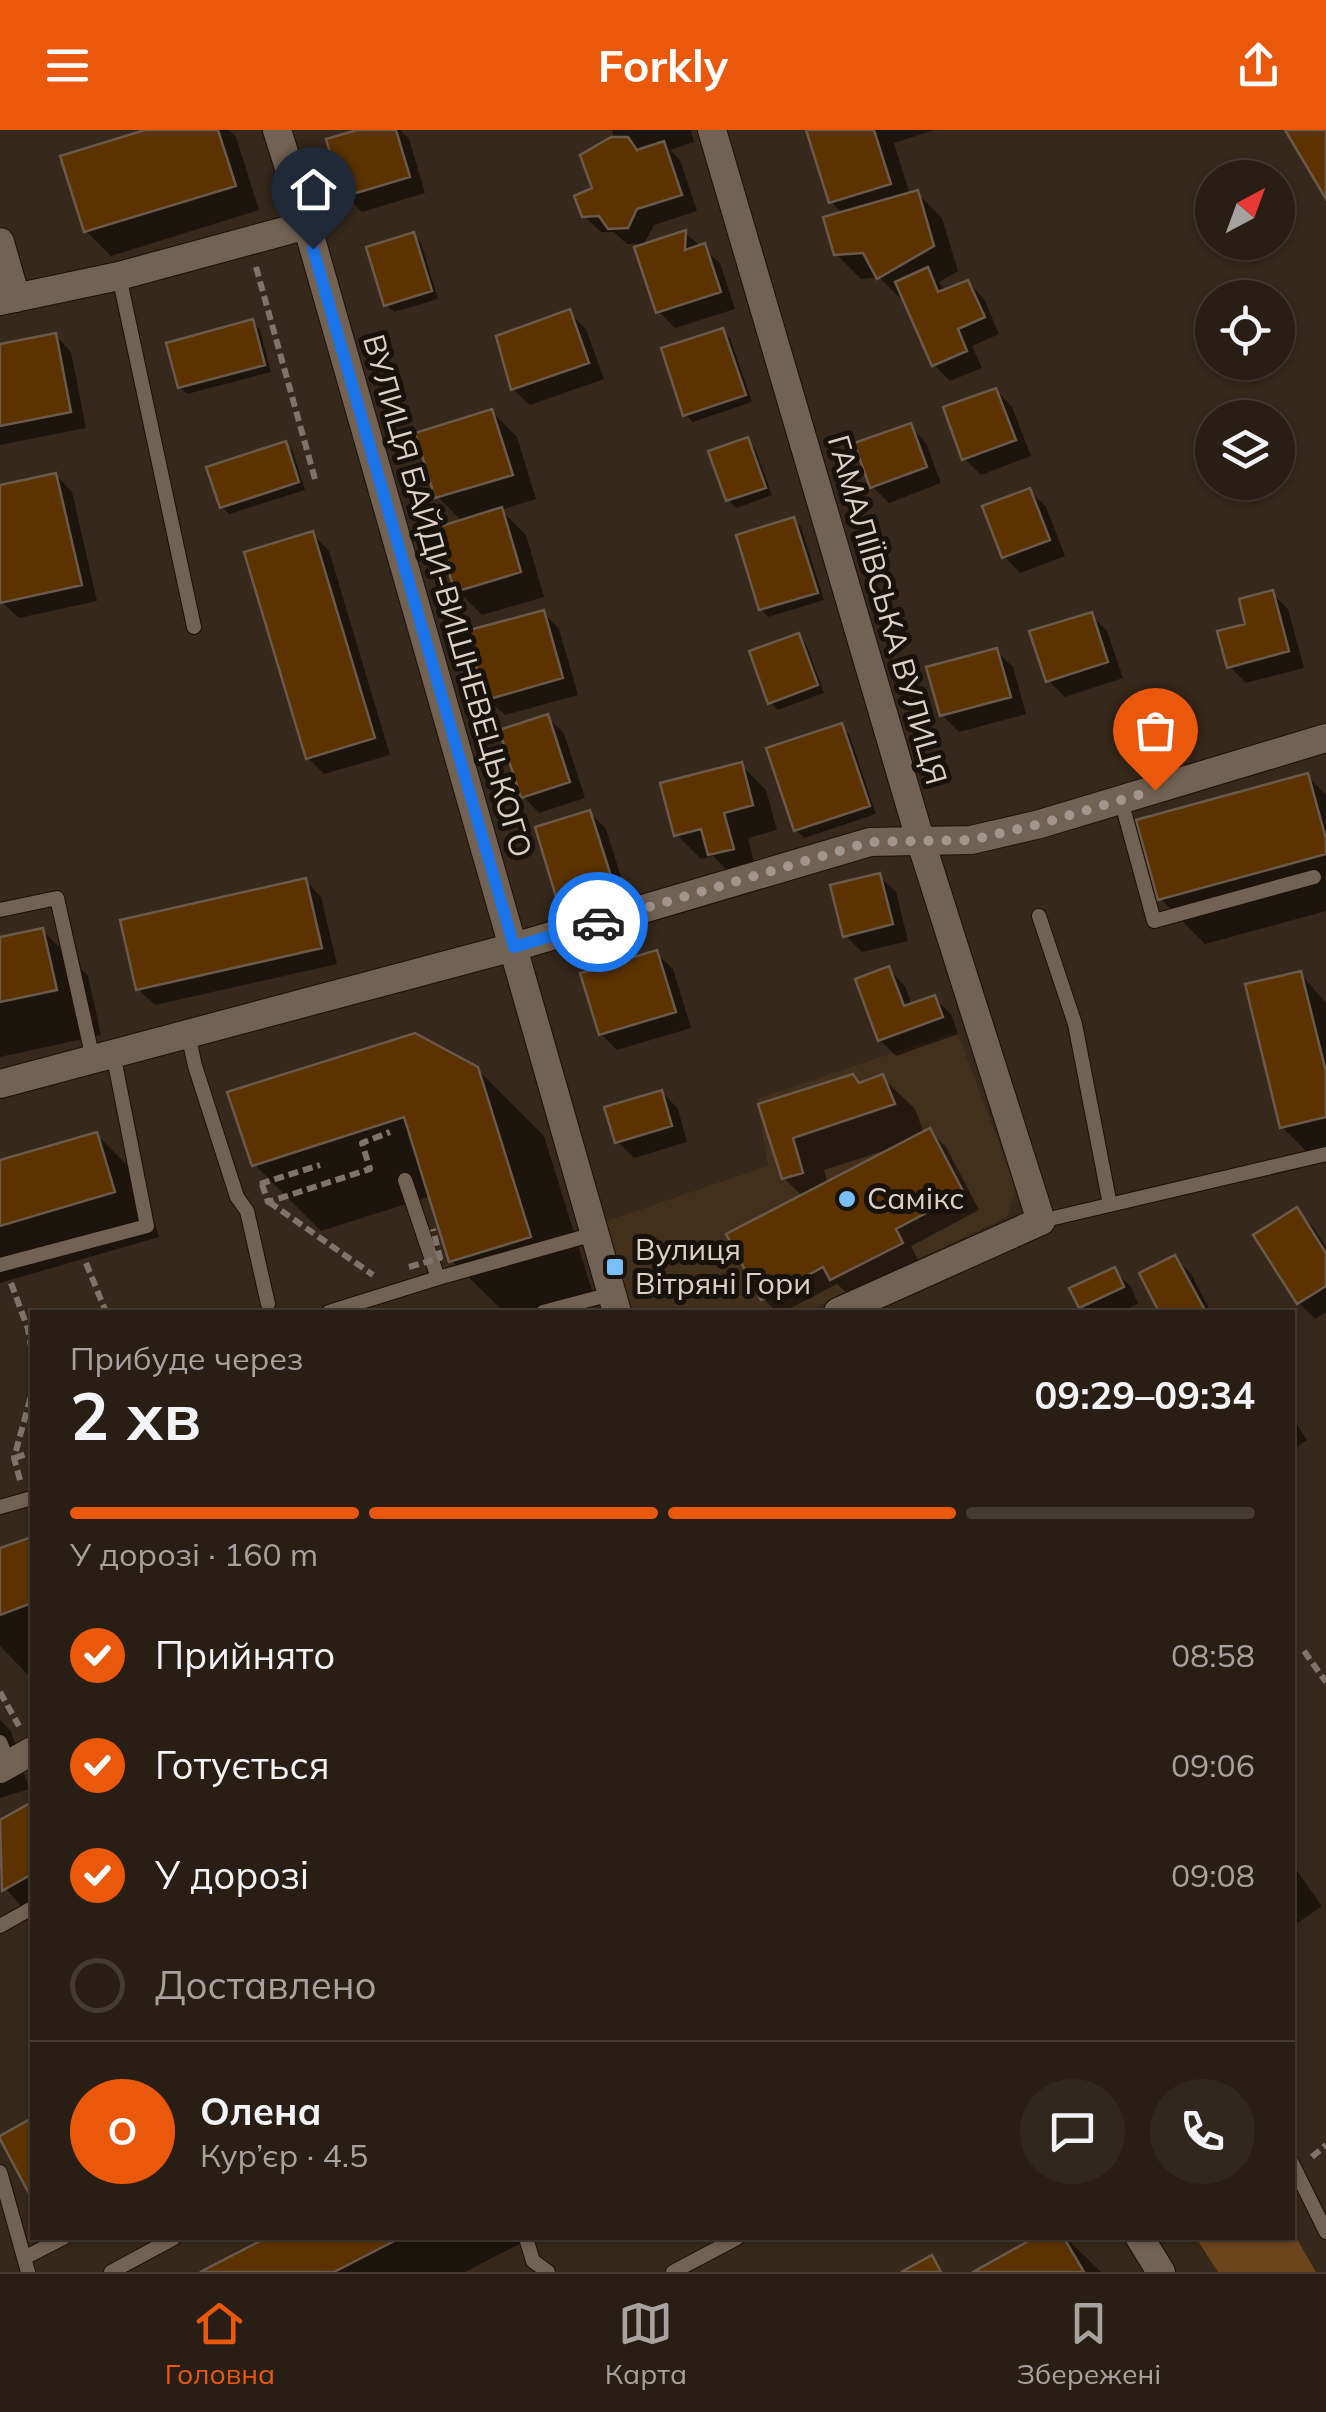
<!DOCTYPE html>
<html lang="uk">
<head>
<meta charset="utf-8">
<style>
  body { margin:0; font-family:Mulish,sans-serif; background:#30271d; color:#f1f3f6; height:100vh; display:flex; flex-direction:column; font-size:38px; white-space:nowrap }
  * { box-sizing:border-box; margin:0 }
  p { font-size:32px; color:#a5a2a0 }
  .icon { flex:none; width:55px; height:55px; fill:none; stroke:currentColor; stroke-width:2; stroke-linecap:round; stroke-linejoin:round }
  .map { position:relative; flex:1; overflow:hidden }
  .details { position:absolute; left:30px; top:1180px; width:1265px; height:930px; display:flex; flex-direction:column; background:#281e14; border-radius:0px; box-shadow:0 2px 8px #0004,0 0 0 2px #443c34 }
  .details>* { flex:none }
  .needle { width:65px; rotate:41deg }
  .buttons { position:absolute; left:1195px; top:30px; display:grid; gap:20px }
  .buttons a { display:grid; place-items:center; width:100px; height:100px; border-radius:50%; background:#281e14; box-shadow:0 2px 8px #0004,0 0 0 2px #443c34; font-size:50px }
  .pin { position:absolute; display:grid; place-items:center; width:85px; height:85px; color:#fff; margin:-102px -42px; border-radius:50% 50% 50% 0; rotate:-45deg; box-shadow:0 0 10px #0007 }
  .pin .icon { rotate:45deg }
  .courier { position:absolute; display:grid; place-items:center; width:100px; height:100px; margin:-50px; border:8px solid #1a73e8; border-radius:50%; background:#fff; color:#222; box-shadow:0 2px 12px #0007 }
  .head em { font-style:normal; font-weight:700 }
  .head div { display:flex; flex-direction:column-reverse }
  .head { display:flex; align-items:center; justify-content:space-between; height:170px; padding:0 40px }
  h1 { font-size:65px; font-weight:700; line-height:75px }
  .bar { display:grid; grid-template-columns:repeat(4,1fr); gap:15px 10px; align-content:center; height:120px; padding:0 40px }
  .bar i { height:12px; border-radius:8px; background:#443c34 }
  .bar .selected { background:#ea580c }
  .bar p { grid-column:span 4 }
  .line { display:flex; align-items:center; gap:25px; padding:0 40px; border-top:2px solid #443c34 }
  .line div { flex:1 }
  .round { display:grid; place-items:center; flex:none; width:105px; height:105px; border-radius:52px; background:#30271d }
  ol { padding:0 40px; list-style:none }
  li { display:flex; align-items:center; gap:30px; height:110px }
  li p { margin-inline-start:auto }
  li .icon { padding:10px; border-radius:50%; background:#ea580c; color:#fff; stroke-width:4 }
  li:last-child { color:#a5a2a0 }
  li i { width:55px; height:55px; border:5px solid #443c34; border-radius:50% }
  header { display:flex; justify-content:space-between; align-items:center; height:130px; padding:0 40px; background:#ea580c; color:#fff; font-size:45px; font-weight:700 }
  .menu { display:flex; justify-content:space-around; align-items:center; height:140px; border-top:2px solid #443c34; background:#281e14; font-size:28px; color:#a5a2a0 }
  .menu a { display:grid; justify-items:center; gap:5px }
  .menu .selected { color:#ea580c }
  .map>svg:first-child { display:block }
  .built { fill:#422f1c }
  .green { fill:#6c451c }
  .shadow { fill:#0007; fill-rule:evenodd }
  .building { fill:#5c3300; stroke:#6a5a4c; stroke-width:2.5 }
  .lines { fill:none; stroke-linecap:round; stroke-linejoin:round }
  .lane-casing { stroke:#1d1005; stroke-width:16 }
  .street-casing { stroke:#1d1005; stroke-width:30 }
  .path { stroke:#807468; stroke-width:6; stroke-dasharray:10 5; stroke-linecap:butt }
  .lane { stroke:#726253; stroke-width:14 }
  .street { stroke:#726253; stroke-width:28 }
  .path-bridge { stroke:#807468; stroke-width:6; stroke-dasharray:10 5; stroke-linecap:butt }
  .done { stroke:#a1968c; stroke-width:10; stroke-dasharray:0 18 }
  .route { stroke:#1a73e8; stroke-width:12 }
  .poi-dot { fill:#79bff8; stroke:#18120c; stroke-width:4 }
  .labels { text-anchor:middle; stroke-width:10; stroke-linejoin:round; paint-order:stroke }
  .street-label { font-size:30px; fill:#dbd1c9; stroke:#18120c }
  .poi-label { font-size:30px; fill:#dbd1c9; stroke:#18120c; text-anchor:start }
</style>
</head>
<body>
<header><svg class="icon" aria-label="menu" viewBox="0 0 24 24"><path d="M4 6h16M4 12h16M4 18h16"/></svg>Forkly<svg class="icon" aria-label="share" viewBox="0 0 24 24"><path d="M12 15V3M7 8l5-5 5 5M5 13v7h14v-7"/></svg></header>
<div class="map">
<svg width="1326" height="2142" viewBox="0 0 1326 2142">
  <rect width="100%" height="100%" fill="#36281a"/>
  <path class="built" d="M 957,901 L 1016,1058 L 1007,1087 L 806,1182 L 628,1182 L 600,1093 L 768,1036 L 757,969 Z"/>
  <path class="green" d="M 1293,2102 L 1316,2142 L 1218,2142 L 1196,2108 L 1292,2108 Z"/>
  <path class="shadow" d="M 153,0 L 229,0 L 236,7 L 259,80 L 111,126 L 86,101 Z
    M 366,0 L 400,0 L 409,9 L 425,63 L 362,82 L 345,66 Z
    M 612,0 L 691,0 L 694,12 L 670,20 L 680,30 L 697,81 L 654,95 L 644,114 L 627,114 L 614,102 L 601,102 L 584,86 L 614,8 Z
    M 809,0 L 934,0 L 894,13 L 910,65 L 917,63 L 942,88 L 958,141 L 939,152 L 946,162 L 968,152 L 984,169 L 999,204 L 972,216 L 982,238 L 950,251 L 934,235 L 904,172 L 879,147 L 861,149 L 836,124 L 843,84 L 831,72 Z
    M 685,103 L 720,133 L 735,179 L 675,198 L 659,182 Z
    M 413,105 L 421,113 L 438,169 L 394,182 L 386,175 Z
    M 569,182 L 586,199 L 604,249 L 530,275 L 513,259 Z
    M 253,192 L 260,200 L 271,242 L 187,264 L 180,257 Z
    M 722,201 L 730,208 L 752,272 L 693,292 L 685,284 Z
    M 55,205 L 71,222 L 86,298 L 0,315 L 0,216 Z
    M 996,260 L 1012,277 L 1031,326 L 981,345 L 964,328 Z
    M 492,282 L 517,307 L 536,369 L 501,380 L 526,405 L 544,467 L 482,485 L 457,460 L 463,392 L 437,366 Z
    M 910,296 L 926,313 L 941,353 L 889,373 L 872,356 Z
    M 748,310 L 755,318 L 772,365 L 736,378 L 728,370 Z
    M 286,314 L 293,322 L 305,360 L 229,384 L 222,377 Z
    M 56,345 L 72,362 L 97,471 L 19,488 L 2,472 L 0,461 L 0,357 Z
    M 1029,360 L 1046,377 L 1065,426 L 1020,443 L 1004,426 Z
    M 794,390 L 801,397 L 824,470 L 768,487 L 761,479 Z
    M 312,404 L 329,421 L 390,625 L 324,644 L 308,628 Z
    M 1272,463 L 1288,479 L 1304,538 L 1246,553 L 1230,537 Z
    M 543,482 L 559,499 L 578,565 L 505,585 L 488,569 Z
    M 1091,485 L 1107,501 L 1123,548 L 1065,567 L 1048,550 Z
    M 798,506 L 806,514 L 824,563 L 778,580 L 770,572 Z
    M 996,521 L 1013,537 L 1026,584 L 959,602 L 942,585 Z
    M 547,587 L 564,603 L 585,668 L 539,683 L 523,666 Z
    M 841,596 L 849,604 L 876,684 L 804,708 L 796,700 Z
    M 741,635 L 766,660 L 777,700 L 748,708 L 757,743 L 736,749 L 713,726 L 701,729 L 676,704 Z
    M 1307,646 L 1326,665 L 1326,781 L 1205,814 L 1160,768 Z
    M 589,682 L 606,699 L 630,776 L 578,792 L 561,775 Z
    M 879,746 L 896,762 L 908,811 L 862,822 L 846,806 Z
    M 305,750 L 321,767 L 337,834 L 155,875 L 138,859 Z
    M 42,800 L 88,846 L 101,905 L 0,927 L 0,810 Z
    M 656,823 L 673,839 L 691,898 L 617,920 L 601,904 Z
    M 889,839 L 905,856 L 912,876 L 934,868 L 951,884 L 958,904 L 896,926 L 880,910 Z
    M 1300,843 L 1326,873 L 1326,1017 L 1307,1022 L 1282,997 Z
    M 477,939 L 544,1006 L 596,1173 L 566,1182 L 504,1182 L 451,1130 L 431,1066 L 321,1101 L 254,1034 Z
    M 882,947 L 915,979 L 924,1003 L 929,1001 L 946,1017 L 979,1080 L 911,1116 L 918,1130 L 849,1165 L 837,1154 L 783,1182 L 777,1182 L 763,1168 L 803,1067 L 784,1048 L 761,976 L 860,955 ZM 886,1020 L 887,1023 L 828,1054 L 824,1040 Z
    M 662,962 L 678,979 L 687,1012 L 634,1028 L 617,1011 Z
    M 97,1005 L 142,1050 L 159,1107 L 0,1153 L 0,1033 Z
    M 1297,1081 L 1313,1097 L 1326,1117 L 1326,1182 L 1315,1189 L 1299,1173 Z
    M 1175,1128 L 1191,1144 L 1211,1182 L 1162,1182 L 1143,1144 Z
    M 1114,1140 L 1131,1157 L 1138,1174 L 1120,1182 L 1087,1182 L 1081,1177 Z
    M 1292,1287 L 1307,1310 L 1292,1320 Z
    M 32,1409 L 32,1549 L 0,1516 L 0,1421 Z
    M 0,1590 L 11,1601 L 29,1659 L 0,1668 Z
    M 32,1675 L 32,1769 L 21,1776 L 0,1752 L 0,1693 Z
    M 1292,1734 L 1322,1776 L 1292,1797 Z
    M 271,2108 L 531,2108 L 465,2142 L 205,2142 Z
    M 1039,2108 L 1066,2108 L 1101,2142 L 978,2142 Z"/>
  <path class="building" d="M 145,0 L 218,0 L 236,56 L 84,102 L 60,26 Z
    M 357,0 L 396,0 L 410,47 L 343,67 L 326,9 Z
    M 806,0 L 874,0 L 891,54 L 829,73 Z
    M 1285,0 L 1326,0 L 1326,69 Z
    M 611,7 L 628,7 L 637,20 L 664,11 L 682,65 L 637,79 L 628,98 L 608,99 L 599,86 L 582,87 L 574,66 L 592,58 L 580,25 Z
    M 918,60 L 934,116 L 877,149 L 863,123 L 834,125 L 823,87 Z
    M 686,100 L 685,120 L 705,113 L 721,162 L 656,183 L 634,117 Z
    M 414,102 L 432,161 L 384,176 L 366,117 Z
    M 928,137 L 938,162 L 968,150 L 985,187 L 958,199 L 967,221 L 932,236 L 895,152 Z
    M 570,179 L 589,233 L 511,260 L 496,206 Z
    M 253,189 L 265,235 L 178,258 L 166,213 Z
    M 723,198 L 746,265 L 683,286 L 661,218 Z
    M 56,203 L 71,282 L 0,296 L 0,214 Z
    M 996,258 L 1016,310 L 962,330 L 943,277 Z
    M 492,279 L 513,345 L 435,368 L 415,303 Z
    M 911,293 L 927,337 L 870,358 L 854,313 Z
    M 748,307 L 766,358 L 726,371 L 708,321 Z
    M 286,311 L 299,352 L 220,378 L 206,337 Z
    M 56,343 L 82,455 L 0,473 L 0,355 Z
    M 1030,358 L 1050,410 L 1002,428 L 982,376 Z
    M 502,377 L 521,442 L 455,462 L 435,398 Z
    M 794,387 L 818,463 L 759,480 L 736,405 Z
    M 313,401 L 375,608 L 306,629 L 244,422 Z
    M 1273,460 L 1289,521 L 1227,538 L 1217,501 L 1245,494 L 1239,469 Z
    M 544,480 L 563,548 L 486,570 L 466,501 Z
    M 1092,482 L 1108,532 L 1046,552 L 1029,501 Z
    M 799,503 L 818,555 L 768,574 L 749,521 Z
    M 997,518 L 1011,567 L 940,586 L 926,537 Z
    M 548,584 L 570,652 L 521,668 L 499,600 Z
    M 842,593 L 870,676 L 794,701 L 766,618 Z
    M 742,632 L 753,675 L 724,683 L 734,719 L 708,725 L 701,699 L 674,706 L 660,653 Z
    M 1308,643 L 1326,709 L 1326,724 L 1158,770 L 1136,690 Z
    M 590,680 L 615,759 L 559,777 L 535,697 Z
    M 880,743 L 893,794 L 843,807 L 830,755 Z
    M 306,748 L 322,818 L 136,860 L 120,790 Z
    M 43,798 L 57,860 L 0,872 L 0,807 Z
    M 657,820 L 676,882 L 599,905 L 580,843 Z
    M 889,836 L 904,876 L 935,865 L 943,887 L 878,911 L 855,849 Z
    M 1301,841 L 1326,942 L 1326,987 L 1280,998 L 1245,854 Z
    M 415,903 L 478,937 L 531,1107 L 449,1132 L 404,987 L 252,1036 L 227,962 Z
    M 853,944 L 859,953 L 883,944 L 895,974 L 793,1008 L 803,1043 L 782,1049 L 758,974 Z
    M 662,960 L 672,996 L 615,1013 L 604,977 Z
    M 930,998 L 964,1063 L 896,1099 L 903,1113 L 830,1150 L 823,1137 L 761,1170 L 726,1104 Z
    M 97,1002 L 115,1062 L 0,1096 L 0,1030 Z
    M 1297,1077 L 1326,1123 L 1326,1156 L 1297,1174 L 1253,1105 Z
    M 1175,1125 L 1206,1182 L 1159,1182 L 1139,1143 Z
    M 1115,1137 L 1124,1157 L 1079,1178 L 1069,1158 Z
    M 32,1407 L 32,1473 L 0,1485 L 0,1418 Z
    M 32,1672 L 32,1744 L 2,1761 L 0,1690 Z
    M 32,1988 L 32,2069 L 0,2009 L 0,2006 Z
    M 266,2108 L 400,2108 L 334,2142 L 200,2142 Z
    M 1034,2108 L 1064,2108 L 1084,2142 L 973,2142 Z
    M 932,2125 L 941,2142 L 901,2142 Z"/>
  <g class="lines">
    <defs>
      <path id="lane" d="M 119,146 L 194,497
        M 1121,670 L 1154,791 L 1314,747
        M 0,780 L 57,768 L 93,929
        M 1039,786 L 1075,894 L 1110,1075
        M 188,904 L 195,936 L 237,1067 L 247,1081 L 268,1174
        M 405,1050 L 438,1148 L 594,1104
        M 1041,1091 L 1326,1024
        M 0,1135 L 147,1096 L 113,923
        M 329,1182 L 438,1148
        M 543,1182 L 611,1164
        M 0,1377 L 32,1368
        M 0,1612 L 9,1634
        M 0,1796 L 32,1778
        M 1292,2033 L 1326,2102
        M 0,2042 L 28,2142
        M 526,2108 L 533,2131 L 548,2142
        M 24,2128 L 63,2108
        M 111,2142 L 174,2108
        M 673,2142 L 737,2108"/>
      <path id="street" d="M 277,0 L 307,95 L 617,1182
        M 712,0 L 920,709 L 1041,1091 L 838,1182
        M 0,112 L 16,168
        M 0,171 L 119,146 L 307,95
        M 0,954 L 514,817 L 870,712 L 971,710 L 1040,694 L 1326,608
        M 0,1639 L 32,1621
        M 1140,2108 L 1161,2142"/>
    </defs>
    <use href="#lane" class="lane-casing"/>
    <use href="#street" class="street-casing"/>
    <path class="path" d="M 256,137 L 315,349
      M 260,1054 L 320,1035
      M 262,1054 L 268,1072 L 370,1039 L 362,1013 L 390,1002
      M 269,1072 L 373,1145
      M 86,1133 L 106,1182
      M 11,1153 L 28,1199 L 32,1223
      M 15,1328 L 32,1322
      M 20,1350 L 14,1328 L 32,1262
      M 1304,1521 L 1326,1552
      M 0,1562 L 19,1596
      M 1312,2027 L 1326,2015"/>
    <use href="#lane" class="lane"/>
    <use href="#street" class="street"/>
    <path class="path-bridge" d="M 409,1137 L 440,1128 L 433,1099"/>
  </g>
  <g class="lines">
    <path class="done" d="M 598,792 L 870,712 L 971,710 L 1040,694 L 1155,660"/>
    <path class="route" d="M 313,119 L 514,817 L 598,792"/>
  </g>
  <g class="poi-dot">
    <circle cx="847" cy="1069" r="10"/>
    <rect x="605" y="1127" width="20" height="20" rx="5"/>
  </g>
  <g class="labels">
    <g class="street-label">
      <text transform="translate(447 466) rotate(74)" y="10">ВУЛИЦЯ БАЙДИ-ВИШНЕВЕЦЬКОГО</text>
      <text transform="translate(887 480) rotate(74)" y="10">ГАМАЛІЇВСЬКА ВУЛИЦЯ</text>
    </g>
    <g class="poi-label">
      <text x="867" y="1079">Самікс</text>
      <text x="635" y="1130">Вулиця<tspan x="635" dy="34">Вітряні Гори</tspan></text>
    </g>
  </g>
</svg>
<div class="buttons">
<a><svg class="needle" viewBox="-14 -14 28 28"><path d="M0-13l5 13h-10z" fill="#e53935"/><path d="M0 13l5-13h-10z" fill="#a5a2a0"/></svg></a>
<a><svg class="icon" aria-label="locate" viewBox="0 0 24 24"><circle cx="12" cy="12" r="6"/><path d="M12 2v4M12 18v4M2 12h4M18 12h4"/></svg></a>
<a><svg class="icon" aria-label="layers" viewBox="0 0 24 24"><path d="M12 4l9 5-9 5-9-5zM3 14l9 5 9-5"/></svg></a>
</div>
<div class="pin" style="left:1155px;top:660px;background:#ea580c"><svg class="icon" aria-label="bag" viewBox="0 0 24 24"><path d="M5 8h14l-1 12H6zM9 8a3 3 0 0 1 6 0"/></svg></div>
<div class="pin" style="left:313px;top:119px;background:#1f2937"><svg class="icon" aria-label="home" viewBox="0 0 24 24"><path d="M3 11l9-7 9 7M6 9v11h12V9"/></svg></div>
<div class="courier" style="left:598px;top:792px"><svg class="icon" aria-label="car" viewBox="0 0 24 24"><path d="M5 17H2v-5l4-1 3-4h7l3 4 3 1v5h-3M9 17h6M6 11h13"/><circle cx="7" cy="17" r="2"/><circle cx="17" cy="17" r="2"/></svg></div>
<section class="details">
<div class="head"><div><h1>2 хв</h1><p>Прибуде через</p></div><em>09:29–09:34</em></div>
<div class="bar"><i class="selected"></i><i class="selected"></i><i class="selected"></i><i></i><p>У дорозі · 160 m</p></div>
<ol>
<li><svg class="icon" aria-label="check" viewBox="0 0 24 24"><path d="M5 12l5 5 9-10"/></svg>Прийнято<p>08:58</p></li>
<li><svg class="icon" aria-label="check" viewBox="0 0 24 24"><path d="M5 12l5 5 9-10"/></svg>Готується<p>09:06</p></li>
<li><svg class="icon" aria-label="check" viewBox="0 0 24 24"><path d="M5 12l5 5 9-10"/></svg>У дорозі<p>09:08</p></li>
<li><i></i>Доставлено</li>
</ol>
<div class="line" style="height:180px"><b class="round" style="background:#ea580c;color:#fff">О</b><div><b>Олена</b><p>Кур’єр · 4.5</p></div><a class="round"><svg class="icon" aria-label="chat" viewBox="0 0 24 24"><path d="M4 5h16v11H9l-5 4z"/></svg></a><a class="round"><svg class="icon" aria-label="phone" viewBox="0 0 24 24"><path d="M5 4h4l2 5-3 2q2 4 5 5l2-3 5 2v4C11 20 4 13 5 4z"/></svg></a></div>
</section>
</div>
<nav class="menu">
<a class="selected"><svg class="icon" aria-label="home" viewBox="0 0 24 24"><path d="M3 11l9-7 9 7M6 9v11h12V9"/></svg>Головна</a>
<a><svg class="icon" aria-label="map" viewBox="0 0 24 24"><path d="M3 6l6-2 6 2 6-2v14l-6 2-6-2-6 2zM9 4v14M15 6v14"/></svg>Карта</a>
<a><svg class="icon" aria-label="saved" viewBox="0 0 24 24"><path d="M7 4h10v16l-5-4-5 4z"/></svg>Збережені</a>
</nav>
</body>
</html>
